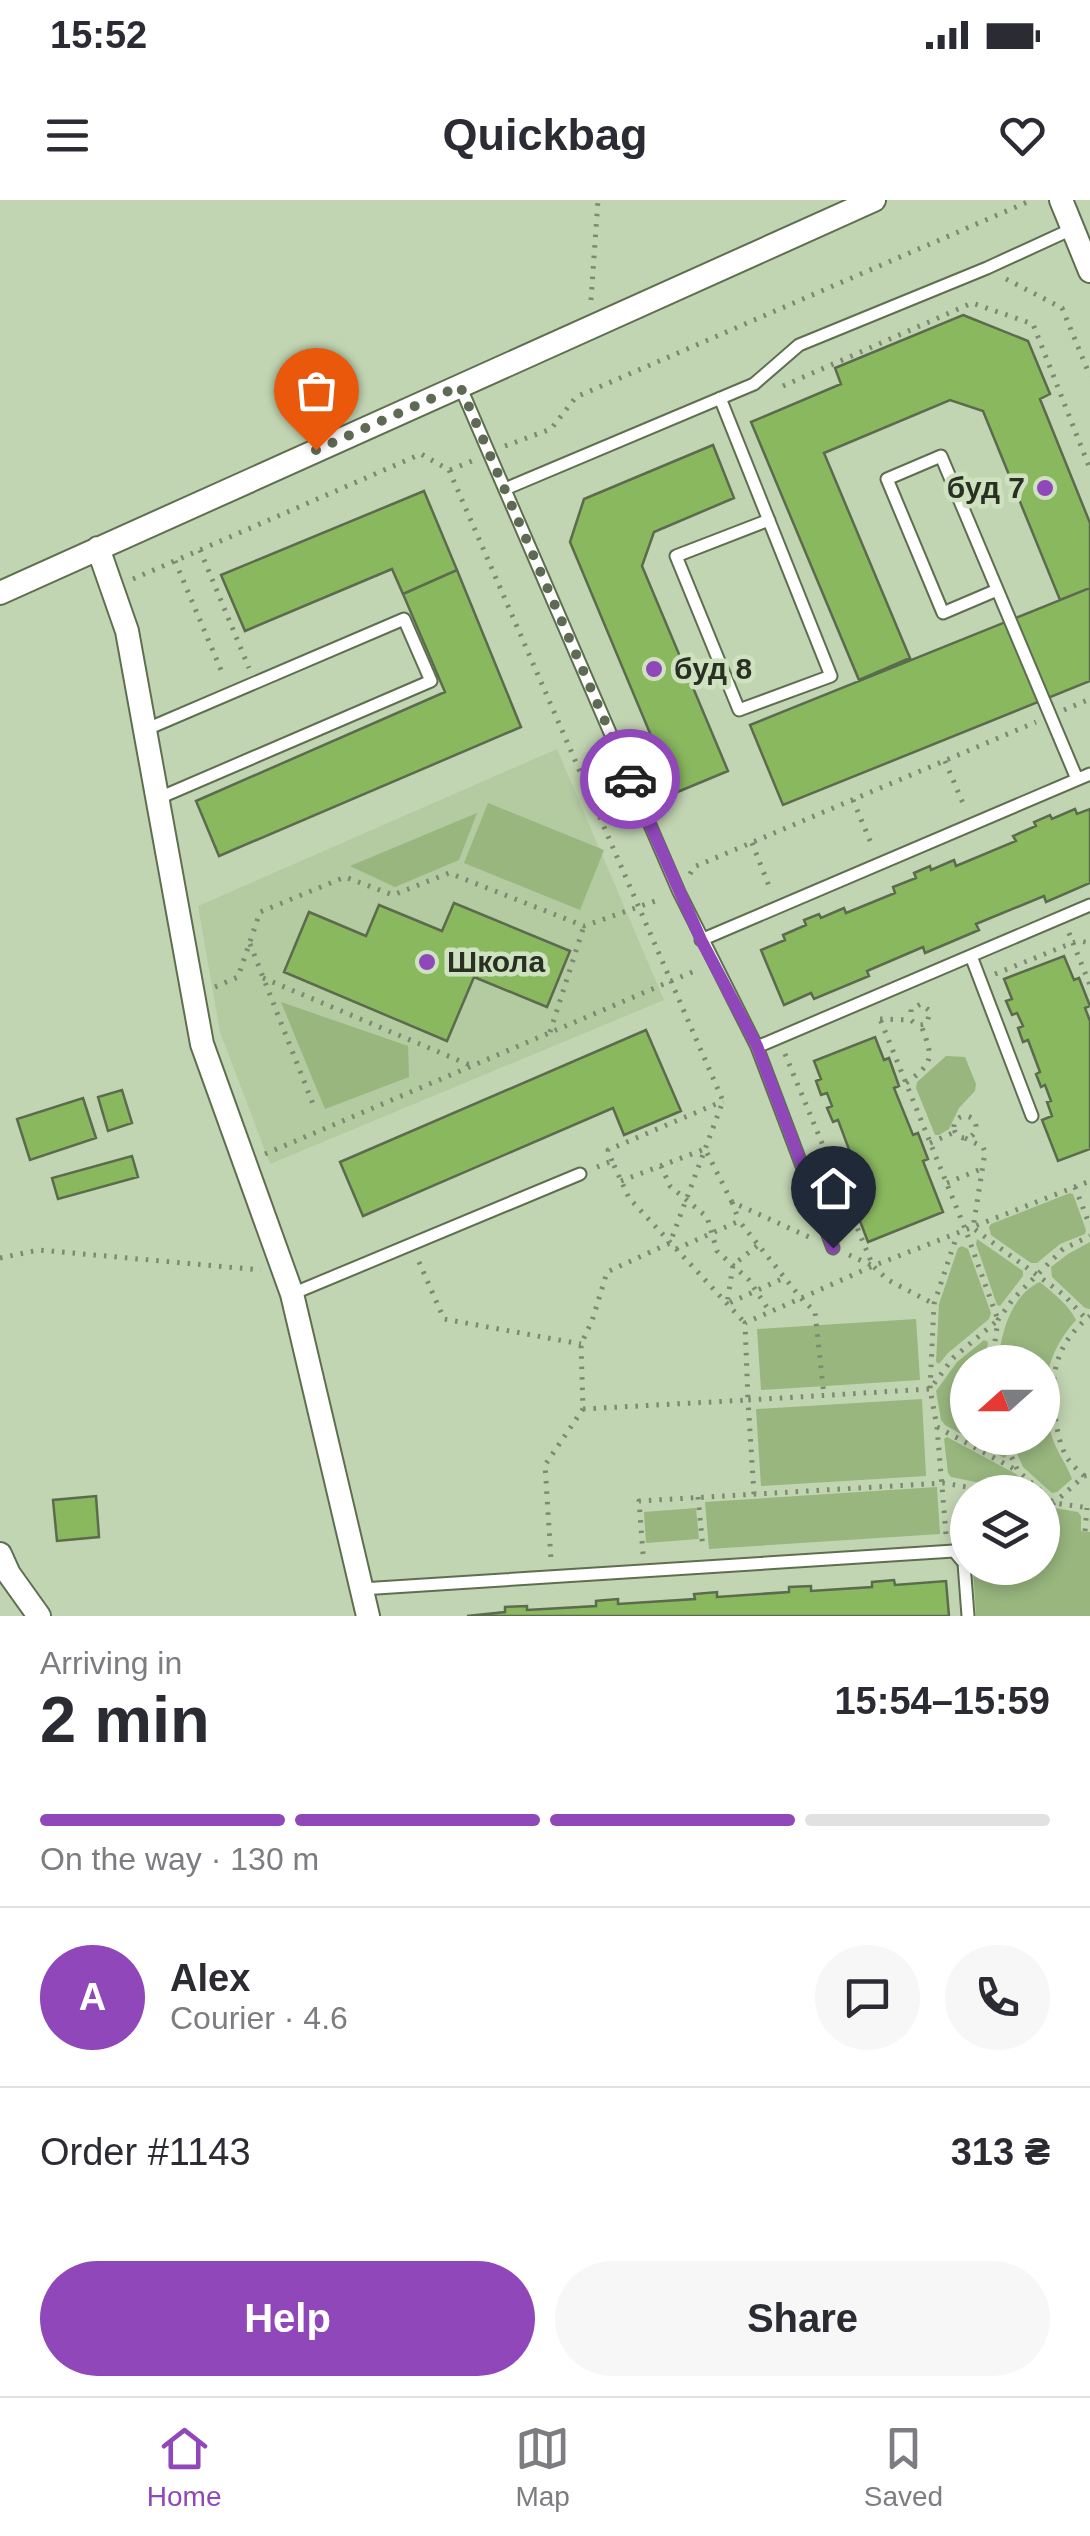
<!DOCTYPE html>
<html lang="en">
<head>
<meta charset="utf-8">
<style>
  body { margin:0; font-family:Arial,sans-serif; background:#f7f7f7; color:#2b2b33; height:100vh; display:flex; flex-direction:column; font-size:38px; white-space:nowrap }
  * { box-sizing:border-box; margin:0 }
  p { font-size:32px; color:#7c7c81 }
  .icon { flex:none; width:55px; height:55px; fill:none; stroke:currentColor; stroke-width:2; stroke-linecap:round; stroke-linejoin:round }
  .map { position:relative; height:1416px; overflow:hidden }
  .side { display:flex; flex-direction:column; background:#fff; flex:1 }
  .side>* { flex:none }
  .needle { width:65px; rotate:249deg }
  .tools { position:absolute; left:950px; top:1145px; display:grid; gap:20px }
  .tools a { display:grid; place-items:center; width:110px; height:110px; border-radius:50%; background:#fff; box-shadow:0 5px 15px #0003; font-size:50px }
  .pin { position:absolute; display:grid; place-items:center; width:85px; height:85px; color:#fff; margin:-102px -42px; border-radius:50% 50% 50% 0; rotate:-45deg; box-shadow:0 0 10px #0007 }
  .pin .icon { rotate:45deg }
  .courier { position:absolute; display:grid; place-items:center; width:100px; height:100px; margin:-50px; border:8px solid #9047ba; border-radius:50%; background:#fff; color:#222; box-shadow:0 2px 12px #0007 }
  .headline em { font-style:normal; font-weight:800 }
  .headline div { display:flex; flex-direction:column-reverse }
  .headline { display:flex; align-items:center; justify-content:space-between; height:170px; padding:0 40px }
  h1 { font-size:65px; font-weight:800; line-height:75px }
  .bar { display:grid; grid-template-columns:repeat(4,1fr); gap:15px 10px; align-content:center; height:120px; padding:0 40px }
  .bar i { height:12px; border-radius:8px; background:#e1e1e2 }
  .bar .on { background:#9047ba }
  .bar p { grid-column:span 4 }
  .line { display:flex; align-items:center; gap:25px; padding:0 40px; border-top:2px solid #e1e1e2 }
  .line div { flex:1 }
  .round { display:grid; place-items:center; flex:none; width:105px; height:105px; border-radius:52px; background:#f7f7f7 }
  .primary-button { display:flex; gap:20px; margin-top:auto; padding:20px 40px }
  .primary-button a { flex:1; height:115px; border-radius:60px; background:#9047ba; color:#fff; font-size:40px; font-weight:800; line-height:115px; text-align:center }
  .primary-button a+a { background:#f7f7f7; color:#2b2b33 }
  .status { display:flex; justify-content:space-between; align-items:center; height:70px; padding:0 50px; background:#fff; direction:ltr }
  .status svg { height:28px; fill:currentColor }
  header { display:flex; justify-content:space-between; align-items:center; height:130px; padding:0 40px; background:#fff; font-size:45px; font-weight:800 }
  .menu { display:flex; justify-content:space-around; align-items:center; height:140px; border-top:2px solid #e1e1e2; background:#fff; font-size:28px; color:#7c7c81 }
  .menu a { display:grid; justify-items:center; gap:5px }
  .menu .on { color:#9047ba }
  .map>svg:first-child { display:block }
  .built { fill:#b4caa1 }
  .green { fill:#98b67e }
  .building { fill:#8ab85f; stroke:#5b6b4d; stroke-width:2.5 }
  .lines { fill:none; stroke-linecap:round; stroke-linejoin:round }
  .service-casing { stroke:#5e6f50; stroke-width:15 }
  .minor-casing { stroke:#5e6f50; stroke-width:26 }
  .path { stroke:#7c8a71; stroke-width:5; stroke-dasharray:2.5 8; stroke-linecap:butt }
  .service { stroke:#fff; stroke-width:11 }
  .minor { stroke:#fff; stroke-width:22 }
  .done { stroke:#5f6a55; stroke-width:10; stroke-dasharray:0 18 }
  .route { stroke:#9047ba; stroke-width:12 }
  .poi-dot { fill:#9047ba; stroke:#cfe2bf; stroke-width:4 }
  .labels { text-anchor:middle; stroke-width:9; stroke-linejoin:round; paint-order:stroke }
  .poi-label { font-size:30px; font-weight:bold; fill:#293023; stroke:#cfe2bf; text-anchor:start }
</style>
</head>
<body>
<div class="status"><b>15:52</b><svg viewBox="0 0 49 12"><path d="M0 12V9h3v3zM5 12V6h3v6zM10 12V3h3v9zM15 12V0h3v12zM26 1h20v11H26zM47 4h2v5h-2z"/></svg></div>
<header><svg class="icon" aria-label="menu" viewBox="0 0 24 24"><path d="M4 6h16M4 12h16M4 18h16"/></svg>Quickbag<svg class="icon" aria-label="heart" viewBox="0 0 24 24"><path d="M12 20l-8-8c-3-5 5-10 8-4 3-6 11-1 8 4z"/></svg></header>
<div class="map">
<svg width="1090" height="1416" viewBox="0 0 1090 1416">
  <rect width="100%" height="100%" fill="#c2d5b2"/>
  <path class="built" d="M 557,549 L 664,800 L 270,964 L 220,832 L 198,706 Z"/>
  <path class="green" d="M 488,603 L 604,650 L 580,710 L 464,663 Z
    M 477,613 L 459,660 L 395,687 L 350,666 Z
    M 281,802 L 408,846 L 409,877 L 325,909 Z
    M 946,856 L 965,857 L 976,884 L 975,891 L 959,908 L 949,929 L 939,935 L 935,935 L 916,888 L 917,882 Z
    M 1070,993 L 1073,994 L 1086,1030 L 1085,1034 L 1060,1044 L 1037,1063 L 1031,1063 L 991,1035 L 989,1027 L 991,1024 Z
    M 977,1039 L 1023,1071 L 1023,1076 L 1000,1106 L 997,1105 L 976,1044 Z
    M 1090,1042 L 1090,1109 L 1085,1108 L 1052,1077 L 1051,1067 L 1068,1054 Z
    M 962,1046 L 968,1049 L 991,1113 L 989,1119 L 948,1153 L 939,1164 L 936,1162 L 939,1104 L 958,1048 Z
    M 1040,1082 C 1053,1093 1069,1105 1076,1120 C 1045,1154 1039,1193 1052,1237 C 1057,1252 1067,1265 1072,1279 L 1057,1292 L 1052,1293 L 1023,1267 L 1010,1238 L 1042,1238 L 1042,1162 L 998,1162 C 1001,1133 1011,1095 1040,1082 Z
    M 916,1119 L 920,1180 L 761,1190 L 757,1129 Z
    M 984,1140 L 988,1142 L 985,1162 L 968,1162 L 968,1238 L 998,1238 L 1007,1256 L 1004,1258 L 945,1225 L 941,1220 L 936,1191 L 957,1162 Z
    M 922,1199 L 926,1276 L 761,1286 L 756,1209 Z
    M 947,1237 L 1016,1274 L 1036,1292 L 1023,1292 L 951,1277 L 948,1273 L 944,1239 Z
    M 937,1287 L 940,1334 L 709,1349 L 705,1302 Z
    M 1043,1306 L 1078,1312 L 1081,1316 L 1081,1331 L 1090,1332 L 1090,1416 L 976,1416 L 973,1368 L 1042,1368 Z
    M 696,1308 L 699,1339 L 646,1343 L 644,1312 Z"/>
  <path class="building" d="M 963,115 L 1028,141 L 1050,194 L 1040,199 L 1090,323 L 1090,388 L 1060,400 L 983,211 L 950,200 L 824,253 L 910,458 L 859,480 L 751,222 L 841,184 L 835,168 Z
    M 713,245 L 734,298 L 654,332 L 642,366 L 728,571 L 675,593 L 570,342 L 584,299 Z
    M 424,291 L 457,370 L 403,394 L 392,369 L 245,431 L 221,375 Z
    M 457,370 L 521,527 L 219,656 L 196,601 L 445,492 L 403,394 Z
    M 1090,388 L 1090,481 L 783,605 L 750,525 Z
    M 1075,609 L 1077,614 L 1090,609 L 1090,683 L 1046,702 L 1044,696 L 976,724 L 979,730 L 925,753 L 923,747 L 867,771 L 869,776 L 814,799 L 811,793 L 784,805 L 761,750 L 785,740 L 783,735 L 806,725 L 804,720 L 819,714 L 821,718 L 844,708 L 846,713 L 895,693 L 893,687 L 916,678 L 914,673 L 930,666 L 931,670 L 954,660 L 956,666 L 1016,641 L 1013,636 L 1036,626 L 1034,622 L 1050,615 L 1052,619 Z
    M 454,703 L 570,751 L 547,807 L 474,777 L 447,841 L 284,772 L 309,712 L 366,736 L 379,705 L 442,731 Z
    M 1064,756 L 1074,780 L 1079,778 L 1090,806 L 1085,808 L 1090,821 L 1090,949 L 1058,961 L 1042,920 L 1052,916 L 1047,902 L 1051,901 L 1045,885 L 1041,887 L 1036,874 L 1040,872 L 1028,840 L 1023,842 L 1018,828 L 1023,826 L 1017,813 L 1012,815 L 1006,801 L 1012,799 L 1004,779 Z
    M 646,830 L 681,911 L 624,935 L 613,908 L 363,1016 L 340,962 Z
    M 875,837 L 884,860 L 889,858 L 899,886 L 894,888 L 913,935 L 918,933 L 928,959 L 923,961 L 943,1012 L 868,1042 L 852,1000 L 862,996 L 857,982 L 861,981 L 855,966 L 850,967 L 845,954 L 850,952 L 838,920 L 833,922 L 827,908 L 832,906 L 827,893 L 821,895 L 816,881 L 821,879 L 814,861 Z
    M 122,890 L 132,923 L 108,931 L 98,897 Z
    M 83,898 L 96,938 L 30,960 L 17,919 Z
    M 132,956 L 138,977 L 58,999 L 52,978 Z
    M 96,1296 L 99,1337 L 57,1341 L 53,1300 Z
    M 894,1380 L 895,1385 L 946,1381 L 949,1416 L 467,1416 L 505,1412 L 505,1407 L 527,1406 L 527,1410 L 596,1406 L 596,1401 L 606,1400 L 618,1399 L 618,1404 L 695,1399 L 694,1394 L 717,1392 L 717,1397 L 789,1392 L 789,1387 L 811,1386 L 811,1391 L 872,1387 L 872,1382 Z"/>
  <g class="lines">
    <defs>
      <path id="service" d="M 460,186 L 679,692 L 757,847 L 833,1048
        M 720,198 L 831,476 L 739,510 L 676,356 L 769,320
        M 505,289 L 754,184 L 799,145 L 987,68 L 1072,29
        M 997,390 L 943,413 L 887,279 L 941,256 L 1077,579
        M 147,529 L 404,419 L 431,481 L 159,598
        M 701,740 L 1090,574
        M 971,756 L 1032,916
        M 757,847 L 1090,705
        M 292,1094 L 580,974
        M 361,1389 L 954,1351 L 964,1363 L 968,1416"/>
      <path id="minor" d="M 1061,0 L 1090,71
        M 98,348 L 127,431 L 202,844 L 292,1094 L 368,1416
        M 0,393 L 874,0
        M 0,1354 L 9,1374 L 39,1416"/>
    </defs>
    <use href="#service" class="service-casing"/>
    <use href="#minor" class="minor-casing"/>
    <path class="path" d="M 1006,79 L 1062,108 L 1090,176
      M 591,100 L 598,0
      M 783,186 L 972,103 L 1033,124 L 1090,269
      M 505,246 L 551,229 L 576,197 L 1032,0
      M 450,270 L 472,261
      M 200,350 L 249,468
      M 175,361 L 224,477
      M 133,379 L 421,254 L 449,270 L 723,901 L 670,1043 L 607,1072 L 592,1121 L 581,1144 L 583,1209 L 545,1265 L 551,1359
      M 1064,510 L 1090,499
      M 945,561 L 965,608
      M 853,600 L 873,648
      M 752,643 L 771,691
      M 690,674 L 694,667 L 1036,522
      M 1069,733 L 1090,785
      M 250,744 L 313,904
      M 995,774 L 1072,743 L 1080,741 L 1090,743
      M 263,778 L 472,866
      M 215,787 L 238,777 L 260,712 L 345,677 L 393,695 L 449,673 L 584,726 L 661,699
      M 880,819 L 911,820 C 916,825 920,826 927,823 L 930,811 L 921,804 L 911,809 L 911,820
      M 550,832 L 584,726
      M 785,854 L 873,1066 L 888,1080 L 934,1104
      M 906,883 C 935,862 933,857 921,825
      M954 927a11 11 0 1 1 22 0a11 11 0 1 1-22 0Z
      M 965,938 L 983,947 L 985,952 L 973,1028 L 1064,1095 L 1086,1119
      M 930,943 L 955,932
      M 265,954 L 697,770
      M 612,961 L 608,950 L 723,901
      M 661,966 L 670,986 L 707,1017 L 717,1051 L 749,1080 L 770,1112
      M 597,967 L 612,961 L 629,998 L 745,1123
      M 621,981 L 705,949 L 732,1002 L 811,1038
      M 947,983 L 981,969
      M 1075,987 L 1090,1026
      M 732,1002 L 739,1021
      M 757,1046 L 733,1065 L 727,1104 L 784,1078
      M 676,1049 L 739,1021 L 801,1098 L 815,1112 L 824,1196
      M 849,1055 L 871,1065
      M 0,1058 L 39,1050 L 261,1070
      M 419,1062 L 444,1119 L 581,1144
      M 992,1162 L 998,1120 L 1013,1099 L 1063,1049 L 1090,1036
      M 583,1209 L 748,1200 L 745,1123 L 873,1066 L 1090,981
      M 937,1227 L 1018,1271
      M 1003,1238 L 1018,1271 L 1042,1292
      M 1084,1276 C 1079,1271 1072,1265 1068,1259 C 1061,1249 1058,1234 1056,1222 C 1049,1178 1054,1145 1090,1116
      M 1042,1293 L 1054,1303 L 1090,1308
      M 754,1294 L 748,1200 L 930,1189 L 953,1158 L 998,1120 L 966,1031 L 878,814
      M 698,1297 L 703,1349
      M 1042,1301 L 1054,1303 L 1084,1276 L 1090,1275
      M 1085,1331 L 1087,1308
      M 946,1334 L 937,1227 L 930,1189 L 934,1104 L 957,1035
      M 643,1354 L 639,1301 L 943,1283 L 997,1292"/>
    <use href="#service" class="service"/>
    <use href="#minor" class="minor"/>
  </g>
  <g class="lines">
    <path class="done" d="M 316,250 L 460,186 L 630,579"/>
    <path class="route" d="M 630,579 L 701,740 L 757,846 L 833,1048"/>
  </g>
  <g class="poi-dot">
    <circle cx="1045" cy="288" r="10"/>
    <circle cx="654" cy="469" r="10"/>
    <circle cx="427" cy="762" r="10"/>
  </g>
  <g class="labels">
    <g class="poi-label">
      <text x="1025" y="298" text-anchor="end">буд 7</text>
      <text x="674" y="479">буд 8</text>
      <text x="447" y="772">Школа</text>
    </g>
  </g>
</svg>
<div class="tools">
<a><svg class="needle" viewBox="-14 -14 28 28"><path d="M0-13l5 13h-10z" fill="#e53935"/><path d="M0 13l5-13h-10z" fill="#7c7c81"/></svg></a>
<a><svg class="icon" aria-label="layers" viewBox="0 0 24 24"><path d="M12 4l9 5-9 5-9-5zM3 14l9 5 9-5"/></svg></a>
</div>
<div class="pin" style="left:316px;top:250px;background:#ea580c"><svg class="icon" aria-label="bag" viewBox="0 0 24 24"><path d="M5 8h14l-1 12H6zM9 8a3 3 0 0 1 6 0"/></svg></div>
<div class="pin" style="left:833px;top:1048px;background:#1f2937"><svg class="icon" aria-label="home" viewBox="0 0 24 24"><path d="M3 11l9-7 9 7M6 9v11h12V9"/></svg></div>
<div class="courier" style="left:630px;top:579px"><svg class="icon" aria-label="car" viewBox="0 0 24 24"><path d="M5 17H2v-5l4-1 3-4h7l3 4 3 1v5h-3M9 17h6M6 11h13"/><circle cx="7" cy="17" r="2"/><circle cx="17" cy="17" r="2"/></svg></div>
</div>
<section class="side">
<div class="headline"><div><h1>2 min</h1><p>Arriving in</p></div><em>15:54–15:59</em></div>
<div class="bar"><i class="on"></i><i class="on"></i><i class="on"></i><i></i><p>On the way · 130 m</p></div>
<div class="line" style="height:180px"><b class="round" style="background:#9047ba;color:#fff">A</b><div><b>Alex</b><p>Courier · 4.6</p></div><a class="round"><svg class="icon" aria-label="chat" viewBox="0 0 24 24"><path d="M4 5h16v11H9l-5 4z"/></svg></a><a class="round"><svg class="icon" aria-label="phone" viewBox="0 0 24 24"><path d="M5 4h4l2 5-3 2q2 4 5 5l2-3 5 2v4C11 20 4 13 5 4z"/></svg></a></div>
<div class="line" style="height:130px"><div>Order #1143</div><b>313 ₴</b></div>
<div class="primary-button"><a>Help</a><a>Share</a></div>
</section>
<nav class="menu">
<a class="on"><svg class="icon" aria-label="home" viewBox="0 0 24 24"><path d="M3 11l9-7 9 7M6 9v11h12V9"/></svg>Home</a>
<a><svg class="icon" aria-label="map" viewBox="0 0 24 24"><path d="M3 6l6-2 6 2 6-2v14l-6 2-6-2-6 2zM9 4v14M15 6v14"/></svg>Map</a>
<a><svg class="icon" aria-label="saved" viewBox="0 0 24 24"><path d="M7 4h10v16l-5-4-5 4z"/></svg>Saved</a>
</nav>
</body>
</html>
